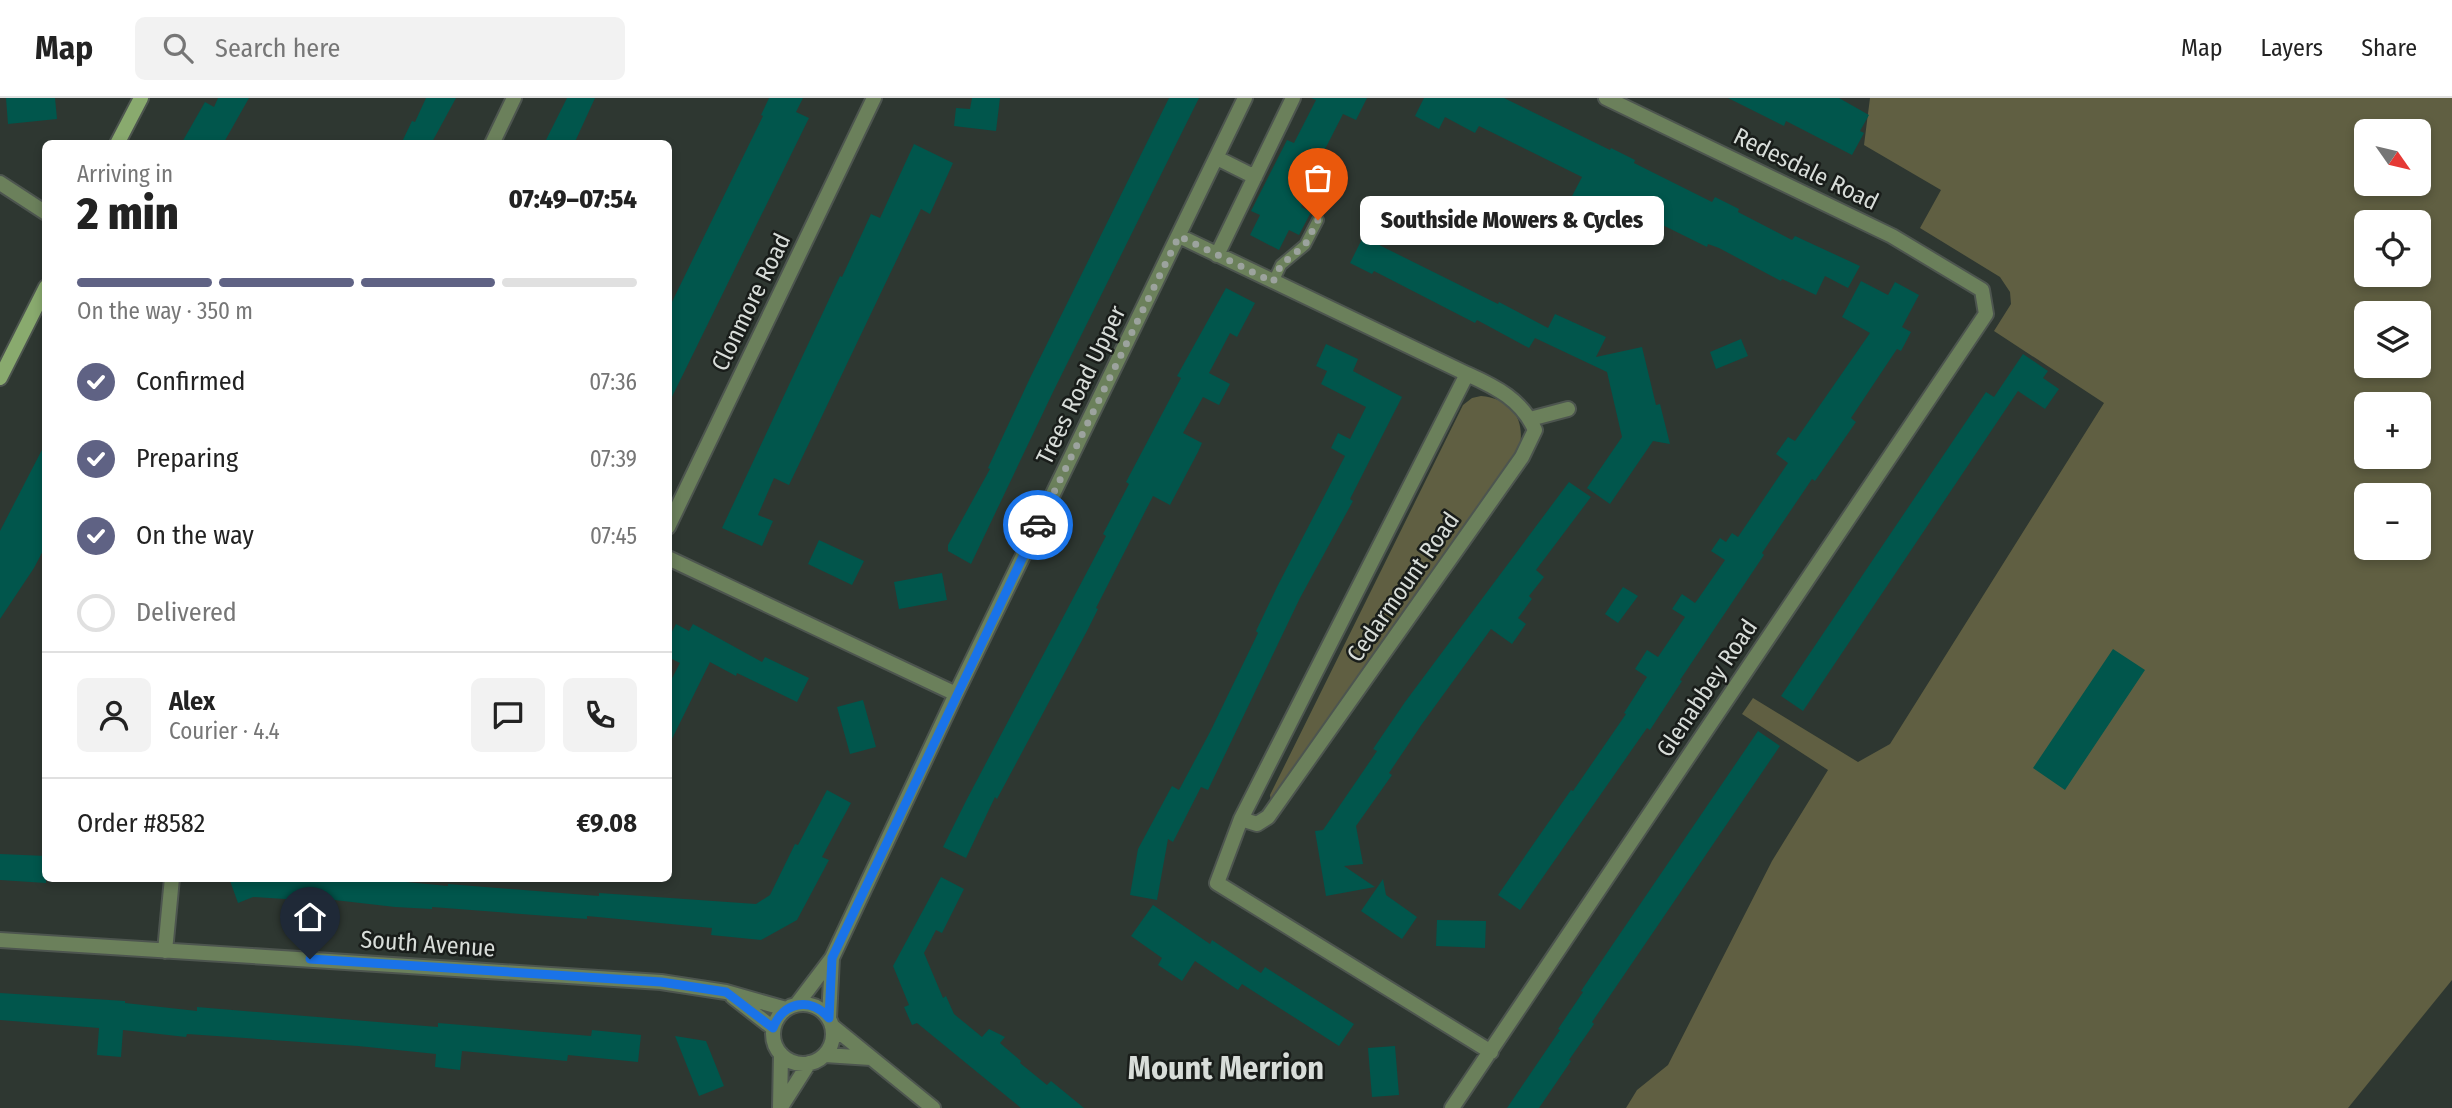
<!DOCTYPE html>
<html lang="en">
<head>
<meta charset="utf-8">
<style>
  body { margin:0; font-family:"Fira Sans Condensed",sans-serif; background:#f2f2f2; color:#222; height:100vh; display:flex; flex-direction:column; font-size:26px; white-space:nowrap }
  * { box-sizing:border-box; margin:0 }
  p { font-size:23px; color:#767676 }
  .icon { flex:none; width:38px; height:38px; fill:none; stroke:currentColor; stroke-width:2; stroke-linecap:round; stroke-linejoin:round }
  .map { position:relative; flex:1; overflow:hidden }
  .sheet { position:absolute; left:42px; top:42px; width:630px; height:742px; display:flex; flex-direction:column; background:#fff; border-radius:10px; box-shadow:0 4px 10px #0003 }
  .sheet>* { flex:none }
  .needle { width:46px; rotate:124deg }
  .controls { position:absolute; left:2354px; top:21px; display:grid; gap:14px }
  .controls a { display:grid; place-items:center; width:77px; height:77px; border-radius:10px; background:#fff; box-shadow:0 4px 10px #0003; font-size:35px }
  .pin { position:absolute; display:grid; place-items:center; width:60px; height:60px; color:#fff; margin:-72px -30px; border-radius:50% 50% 50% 0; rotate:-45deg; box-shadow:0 0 7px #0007 }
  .pin .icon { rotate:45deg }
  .courier { position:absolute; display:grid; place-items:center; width:70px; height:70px; margin:-35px; border:5px solid #1a73e8; border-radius:50%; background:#fff; color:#222; box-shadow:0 2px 9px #0007 }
  .bubble { position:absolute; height:49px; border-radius:10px; background:#fff; box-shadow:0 4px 10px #0003; font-size:23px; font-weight:800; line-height:49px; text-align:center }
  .overview em { font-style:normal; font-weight:800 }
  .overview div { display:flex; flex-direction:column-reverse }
  .overview { display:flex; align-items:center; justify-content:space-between; height:119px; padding:0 35px }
  h1 { font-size:46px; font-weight:800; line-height:52px }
  .bar { display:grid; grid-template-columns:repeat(4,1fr); gap:10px 7px; align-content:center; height:84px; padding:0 35px }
  .bar i { height:9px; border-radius:5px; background:#e0e0e0 }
  .bar .current { background:#5f6284 }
  .bar p { grid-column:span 4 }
  .line { display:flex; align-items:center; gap:18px; padding:0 35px; border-top:2px solid #e0e0e0 }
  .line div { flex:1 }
  .round { display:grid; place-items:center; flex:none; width:74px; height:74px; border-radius:10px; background:#f2f2f2 }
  ol { padding:0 35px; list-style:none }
  li { display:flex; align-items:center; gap:21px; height:77px }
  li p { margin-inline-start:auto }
  li .icon { padding:7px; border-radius:50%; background:#5f6284; color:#fff; stroke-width:4 }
  li:last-child { color:#767676 }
  li i { width:38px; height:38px; border:4px solid #e0e0e0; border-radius:50% }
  header { display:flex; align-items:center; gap:42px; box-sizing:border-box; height:98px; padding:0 35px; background:#fff; border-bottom:2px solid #e0e0e0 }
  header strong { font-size:33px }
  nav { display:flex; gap:38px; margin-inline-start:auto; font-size:24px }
  .search { width:490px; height:63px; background:#f2f2f2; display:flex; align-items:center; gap:18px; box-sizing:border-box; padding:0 24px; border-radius:10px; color:#767676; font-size:26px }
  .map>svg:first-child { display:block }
  .green { fill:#605f42; fill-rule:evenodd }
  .building { fill:#01564c }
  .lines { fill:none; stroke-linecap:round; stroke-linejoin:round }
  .service-casing { stroke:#4d554f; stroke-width:14 }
  .minor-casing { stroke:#4d554f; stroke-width:18 }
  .secondary-casing { stroke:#4d554f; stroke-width:18 }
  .service { stroke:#6b805b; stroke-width:10 }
  .minor { stroke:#6b805b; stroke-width:14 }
  .secondary { stroke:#89aa6e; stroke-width:14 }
  .done { stroke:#9ca39e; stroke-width:7; stroke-dasharray:0 12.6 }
  .route { stroke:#1a73e8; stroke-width:9 }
  .labels { text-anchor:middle; stroke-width:5; stroke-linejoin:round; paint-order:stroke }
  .street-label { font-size:24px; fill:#d8ddd9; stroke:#191d1a }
  .district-label { font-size:32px; font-weight:bold; fill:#d8ddd9; stroke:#191d1a }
</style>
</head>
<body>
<header>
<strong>Map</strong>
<div class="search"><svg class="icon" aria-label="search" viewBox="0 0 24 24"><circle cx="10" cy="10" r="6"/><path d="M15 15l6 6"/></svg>Search here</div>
<nav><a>Map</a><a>Layers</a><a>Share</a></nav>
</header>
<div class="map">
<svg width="2452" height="1010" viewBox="0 0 2452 1010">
  <rect width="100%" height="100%" fill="#2e3731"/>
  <path class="green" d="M 1870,0 L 2452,0 L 2452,882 L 2348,1010 L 1626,1010 L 1637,992 L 1668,967 L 1772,763 L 1828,672 L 1742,616 L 1753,600 L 1858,664 L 1890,646 L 2104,305 L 1994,233 L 2011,206 L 2010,194 L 2000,179 L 1920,130 L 1941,92 L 1864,47 ZM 2366,33 L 2418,33 L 2418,86 L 2366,86 ZM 2366,124 L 2418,124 L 2418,177 L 2366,177 ZM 2366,215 L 2418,215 L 2418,268 L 2366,268 ZM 2366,306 L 2418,306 L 2418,359 L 2366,359 ZM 2366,397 L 2418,397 L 2418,450 L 2366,450 Z
    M 1481,298 C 1515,301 1527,325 1518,356 L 1271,706 L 1270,697 L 1463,307 L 1472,300 Z"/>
  <path class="building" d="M 6,0 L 55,0 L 57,21 L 8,26 Z
    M 218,0 L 249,0 L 223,46 L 181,46 L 205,4 L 214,9 Z
    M 426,0 L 456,0 L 431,46 L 401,46 L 412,23 L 415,24 Z
    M 567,0 L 595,0 L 574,46 L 544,46 Z
    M 769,0 L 803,0 L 796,14 L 809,20 L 668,307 L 668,212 L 763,18 L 761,17 Z
    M 972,0 L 1000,0 L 996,33 L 954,28 L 956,10 L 970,11 Z
    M 1169,0 L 1199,0 L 1053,294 L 971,466 L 948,453 L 948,447 L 990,371 L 988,370 L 1030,280 Z
    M 1311,0 L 1367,0 L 1356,22 L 1343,16 L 1321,59 L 1346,71 L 1338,86 L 1318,76 L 1301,109 L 1311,114 L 1299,137 L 1289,132 L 1279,152 L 1250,137 L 1260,117 L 1251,113 L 1287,42 L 1294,45 L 1316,2 Z
    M 1424,0 L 1504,0 L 1610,52 L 1611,50 L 1635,62 L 1634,65 L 1712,104 L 1715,99 L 1739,111 L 1738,114 L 1792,142 L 1795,138 L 1860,168 L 1848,190 L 1825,178 L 1816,197 L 1782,181 L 1781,183 L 1719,150 L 1708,146 L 1707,149 L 1620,106 L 1612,123 L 1570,102 L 1582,79 L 1479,28 L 1475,35 L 1445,19 L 1439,31 L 1415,18 Z
    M 1728,0 L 1839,0 L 1869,17 L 1860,33 L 1864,35 L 1852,57 L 1786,23 L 1784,28 Z
    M 914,46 L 953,65 L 930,116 L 921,111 L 789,387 L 774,380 L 758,417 L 773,423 L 762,448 L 722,430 L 840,178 L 842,179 L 871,116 L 880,120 Z
    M 1363,139 L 1498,206 L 1499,204 L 1548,230 L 1555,216 L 1606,239 L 1596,259 L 1642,249 L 1656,307 L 1660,306 L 1670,346 L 1653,343 L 1610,406 L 1587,390 L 1622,339 L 1607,274 L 1535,240 L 1529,250 L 1477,222 L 1475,225 L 1374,173 L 1372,176 L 1350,165 Z
    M 1861,183 L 1888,197 L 1895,184 L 1919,197 L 1902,229 L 1911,234 L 1901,253 L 1897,251 L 1851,320 L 1856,324 L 1815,383 L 1812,381 L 1762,455 L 1764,457 L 1680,582 L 1682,583 L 1650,632 L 1647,630 L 1520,812 L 1498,797 L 1571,692 L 1573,693 L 1626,616 L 1624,615 L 1647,579 L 1635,571 L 1647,552 L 1658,559 L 1685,519 L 1672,511 L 1682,496 L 1695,505 L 1698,501 L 1725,462 L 1711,453 L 1720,440 L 1726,444 L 1732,435 L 1738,439 L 1788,365 L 1776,356 L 1788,339 L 1795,343 L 1870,235 L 1842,219 Z
    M 1226,190 L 1255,205 L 1237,239 L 1230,235 L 1209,275 L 1230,286 L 1219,307 L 1203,299 L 1183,335 L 1202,345 L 1198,354 L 1170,407 L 1153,398 L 1096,510 L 1098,511 L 1087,533 L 997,701 L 995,699 L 966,760 L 943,749 L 967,701 L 1106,438 L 1103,436 L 1129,386 L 1126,384 L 1181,280 L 1177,278 Z
    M 1741,241 L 1748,258 L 1716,271 L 1710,254 Z
    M 1326,246 L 1358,261 L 1353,273 L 1402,299 L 1350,401 L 1353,403 L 1300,500 L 1208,692 L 1201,689 L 1173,744 L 1168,741 L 1157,802 L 1130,797 L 1138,751 L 1172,688 L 1179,692 L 1210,634 L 1258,535 L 1256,533 L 1277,489 L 1345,358 L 1331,350 L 1338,335 L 1350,341 L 1366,309 L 1321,286 L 1327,273 L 1316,268 Z
    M 2023,256 L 2048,273 L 2043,280 L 2059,291 L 2045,311 L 2018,293 L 1803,613 L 1781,598 L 1986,294 L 1994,299 Z
    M 46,344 L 46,447 L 34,470 L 0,521 L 0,433 Z
    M 1569,384 L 1591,399 L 1536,472 L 1544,479 L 1529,498 L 1532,501 L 1518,520 L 1526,526 L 1512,546 L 1491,531 L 1422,626 L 1389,675 L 1392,677 L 1356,728 L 1363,766 L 1344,768 L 1375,789 L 1326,798 L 1315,733 L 1323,732 L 1377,653 L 1373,651 L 1405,604 Z
    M 819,442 L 864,463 L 852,487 L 808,466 Z
    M 942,475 L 947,502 L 899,511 L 894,484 Z
    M 1623,489 L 1638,498 L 1618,525 L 1605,516 Z
    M 676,526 L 689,533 L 693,526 L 762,564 L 765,559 L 809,580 L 797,604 L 737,575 L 736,578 L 710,564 L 668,649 L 668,588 L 680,565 L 668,559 L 668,541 Z
    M 2113,551 L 2145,572 L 2065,692 L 2033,670 Z
    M 863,602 L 876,649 L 850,656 L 837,609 Z
    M 1758,633 L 1780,648 L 1592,924 L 1594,926 L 1569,962 L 1571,963 L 1539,1010 L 1507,1010 L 1560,932 L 1558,931 L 1583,894 L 1581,893 Z
    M 827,692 L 851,705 L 822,759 L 829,762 L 797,822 L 761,842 L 711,837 L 712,830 L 587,818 L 587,821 L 432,809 L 432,811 L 395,809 L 317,800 L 317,803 L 253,799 L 238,805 L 229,780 L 364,780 L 448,788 L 448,786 L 599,798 L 599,795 L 756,806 L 770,797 L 795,746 L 798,747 Z
    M 0,756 L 46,758 L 46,785 L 0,782 Z
    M 941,779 L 964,791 L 942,835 L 936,832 L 924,855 L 943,900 L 946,898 L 954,916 L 982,939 L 989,931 L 1005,939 L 1000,945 L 1021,963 L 1020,965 L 1047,987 L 1051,983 L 1084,1010 L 1021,1010 L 917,925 L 912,927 L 904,909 L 909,907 L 893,868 Z
    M 1383,781 L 1386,797 L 1417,819 L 1402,841 L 1361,813 Z
    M 1153,807 L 1210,846 L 1212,842 L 1261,875 L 1265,869 L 1354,926 L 1339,948 L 1242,886 L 1238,892 L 1195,863 L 1182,883 L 1158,867 L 1162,860 L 1131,838 Z
    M 1437,822 L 1486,823 L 1485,850 L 1436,848 Z
    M 0,895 L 125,903 L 125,905 L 197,913 L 197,909 L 438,929 L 438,925 L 591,938 L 592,932 L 641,937 L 638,964 L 568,957 L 567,963 L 462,953 L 460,972 L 435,969 L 436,956 L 358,948 L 187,936 L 186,939 L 123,932 L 121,959 L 97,957 L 99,930 L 0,922 Z
    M 675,938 L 706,943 L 724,988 L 699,998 Z
    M 1395,948 L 1399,997 L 1372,999 L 1368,950 Z"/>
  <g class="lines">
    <defs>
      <path id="service" d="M 1273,184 L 1281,167 L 1305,147 L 1318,122"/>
      <path id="minor" d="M 492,46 L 514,0
        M 1217,60 L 1255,79
        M 0,85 L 46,115
        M 1179,138 L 1467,276 L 1241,721 L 1217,785 L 1491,954
        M 1217,157 L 1293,0
        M 1530,321 L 1568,311
        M 668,429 L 874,0
        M 668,460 L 956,596
        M 1241,721 L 1257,726 L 1268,719 L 1522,359 L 1535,332 C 1522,302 1496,289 1467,276
        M 0,842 L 661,884 L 726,894 L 786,911
        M 165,853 L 172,780
        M 733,899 L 773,930
        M 797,906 L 832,860 L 956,596 L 1245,0
        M773 936a30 30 0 1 1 60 0a30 30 0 1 1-60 0Z
        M 829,920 L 832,860
        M 832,928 L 933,1010
        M 825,957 L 871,960
        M 781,1009 L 809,965
        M 780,1010 L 781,956
        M 1452,1010 L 1986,216 L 1982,192 L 1892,138 L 1606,0"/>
      <path id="secondary" d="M 117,46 L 141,0
        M 0,280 L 46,189"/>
    </defs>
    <use href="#service" class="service-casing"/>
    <use href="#minor" class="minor-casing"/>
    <use href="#secondary" class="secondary-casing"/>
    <use href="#service" class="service"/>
    <use href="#minor" class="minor"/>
    <use href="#secondary" class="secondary"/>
  </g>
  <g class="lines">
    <path class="done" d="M 1038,427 L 1179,138 L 1273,184 L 1281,167 L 1305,147 L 1318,122"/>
    <path class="route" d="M 310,861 L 661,884 L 726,894 L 773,930 C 783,904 810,898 829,920 L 832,860 L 1038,427"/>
  </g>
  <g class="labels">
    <g class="street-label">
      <text transform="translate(1806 71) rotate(26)" y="8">Redesdale Road</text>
      <text transform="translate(751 204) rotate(-64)" y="8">Clonmore Road</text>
      <text transform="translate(1081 287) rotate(-64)" y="8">Trees Road Upper</text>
      <text transform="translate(1403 489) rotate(-55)" y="8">Cedarmount Road</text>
      <text transform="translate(1707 590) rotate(-56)" y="8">Glenabbey Road</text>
      <text transform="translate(428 846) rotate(4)" y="8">South Avenue</text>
    </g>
    <g class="district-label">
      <text x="1226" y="981">Mount Merrion</text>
    </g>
  </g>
</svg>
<div class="controls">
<a><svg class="needle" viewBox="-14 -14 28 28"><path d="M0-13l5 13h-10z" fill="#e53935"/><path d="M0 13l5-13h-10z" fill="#767676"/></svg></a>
<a><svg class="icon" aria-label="locate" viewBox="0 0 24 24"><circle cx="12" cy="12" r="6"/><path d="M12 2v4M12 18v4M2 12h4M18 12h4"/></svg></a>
<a><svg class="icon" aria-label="layers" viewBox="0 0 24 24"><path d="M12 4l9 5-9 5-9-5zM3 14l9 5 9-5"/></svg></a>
<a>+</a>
<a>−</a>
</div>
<div class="pin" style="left:1318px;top:122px;background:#ea580c"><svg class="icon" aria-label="bag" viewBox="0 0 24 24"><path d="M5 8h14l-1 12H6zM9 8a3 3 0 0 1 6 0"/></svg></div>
<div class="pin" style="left:310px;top:861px;background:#1f2937"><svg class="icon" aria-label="home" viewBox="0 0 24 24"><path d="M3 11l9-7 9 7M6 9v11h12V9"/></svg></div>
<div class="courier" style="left:1038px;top:427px"><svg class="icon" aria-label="car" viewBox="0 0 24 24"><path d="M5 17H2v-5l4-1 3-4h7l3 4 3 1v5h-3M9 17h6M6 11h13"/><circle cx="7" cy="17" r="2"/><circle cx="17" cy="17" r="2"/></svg></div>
<div class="bubble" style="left:1360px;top:98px;width:304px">Southside Mowers &amp; Cycles</div>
<section class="sheet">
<div class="overview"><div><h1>2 min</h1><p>Arriving in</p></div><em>07:49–07:54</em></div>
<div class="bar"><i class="current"></i><i class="current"></i><i class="current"></i><i></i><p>On the way · 350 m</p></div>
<ol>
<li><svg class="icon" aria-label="check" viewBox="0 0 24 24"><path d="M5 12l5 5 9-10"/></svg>Confirmed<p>07:36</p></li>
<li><svg class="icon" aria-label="check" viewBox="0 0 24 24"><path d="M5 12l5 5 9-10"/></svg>Preparing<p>07:39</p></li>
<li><svg class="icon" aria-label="check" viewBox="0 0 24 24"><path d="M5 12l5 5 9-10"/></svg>On the way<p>07:45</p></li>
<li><i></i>Delivered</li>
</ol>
<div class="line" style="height:126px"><a class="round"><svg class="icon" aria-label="person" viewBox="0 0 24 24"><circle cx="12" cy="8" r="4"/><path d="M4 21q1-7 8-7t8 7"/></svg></a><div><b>Alex</b><p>Courier · 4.4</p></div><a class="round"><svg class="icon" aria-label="chat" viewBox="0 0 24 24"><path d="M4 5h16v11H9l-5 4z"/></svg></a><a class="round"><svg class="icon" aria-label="phone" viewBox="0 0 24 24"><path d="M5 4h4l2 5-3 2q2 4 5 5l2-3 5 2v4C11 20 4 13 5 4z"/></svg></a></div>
<div class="line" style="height:91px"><div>Order #8582</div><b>€9.08</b></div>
</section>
</div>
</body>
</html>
